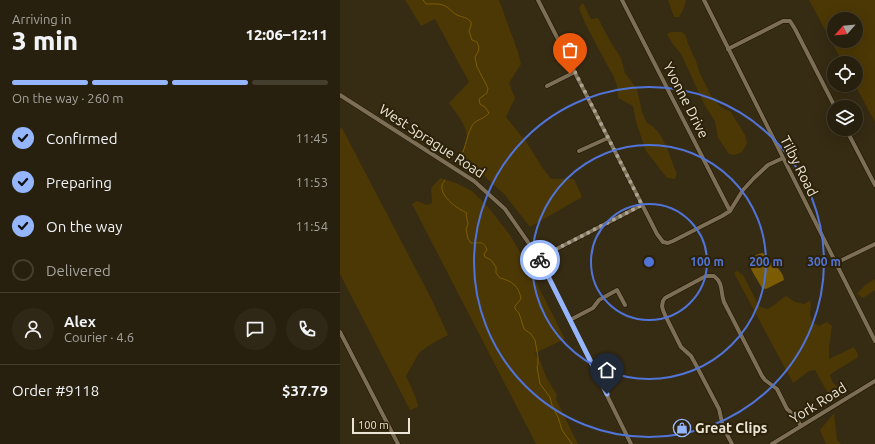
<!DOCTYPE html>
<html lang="en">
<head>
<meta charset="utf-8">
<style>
  body { margin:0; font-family:Ubuntu,sans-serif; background:#302817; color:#f1f3f6; height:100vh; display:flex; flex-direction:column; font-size:15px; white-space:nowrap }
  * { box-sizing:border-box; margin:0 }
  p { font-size:13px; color:#a5a39e }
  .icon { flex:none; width:22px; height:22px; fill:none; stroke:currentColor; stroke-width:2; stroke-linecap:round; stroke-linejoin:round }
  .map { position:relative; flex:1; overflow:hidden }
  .panel { display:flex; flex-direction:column; background:#28200e; width:340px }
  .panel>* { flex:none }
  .needle { width:26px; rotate:243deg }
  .tools { position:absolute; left:487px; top:12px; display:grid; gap:8px }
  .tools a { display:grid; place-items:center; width:36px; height:36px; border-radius:50%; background:#28200e; box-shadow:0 4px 16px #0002,0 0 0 1px #443e2e; font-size:20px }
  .scale { position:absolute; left:12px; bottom:10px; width:58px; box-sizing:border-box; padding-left:4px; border:2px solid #ece5d6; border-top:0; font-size:11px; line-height:14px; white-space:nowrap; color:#ece5d6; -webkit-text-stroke:3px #2c2109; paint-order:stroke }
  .pin { position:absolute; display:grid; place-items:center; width:34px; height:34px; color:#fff; margin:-41px -17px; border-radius:50% 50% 50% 0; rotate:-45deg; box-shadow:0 0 4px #0007 }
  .pin .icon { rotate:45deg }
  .courier { position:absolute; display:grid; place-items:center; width:40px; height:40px; margin:-20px; border:3px solid #95b6fd; border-radius:50%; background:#fff; color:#222; box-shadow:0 1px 5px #0007 }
  .headline em { font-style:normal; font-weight:800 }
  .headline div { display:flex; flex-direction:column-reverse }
  .headline { display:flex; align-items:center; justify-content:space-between; height:68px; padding:0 12px }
  h1 { font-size:26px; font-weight:800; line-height:30px }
  .bar { display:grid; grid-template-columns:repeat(4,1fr); gap:6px 4px; align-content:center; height:48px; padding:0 12px }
  .bar i { height:5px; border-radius:3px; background:#443e2e }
  .bar .active { background:#95b6fd }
  .bar p { grid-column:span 4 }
  .line { display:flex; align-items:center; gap:10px; padding:0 12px; border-top:1px solid #443e2e }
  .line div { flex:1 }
  .round { display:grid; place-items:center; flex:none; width:42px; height:42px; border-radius:21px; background:#302817 }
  ol { padding:0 12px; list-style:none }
  li { display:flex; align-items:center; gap:12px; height:44px }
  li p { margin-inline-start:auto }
  li .icon { padding:4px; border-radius:50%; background:#95b6fd; color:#111; stroke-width:4 }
  li:last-child { color:#a5a39e }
  li i { width:22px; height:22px; border:2px solid #443e2e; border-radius:50% }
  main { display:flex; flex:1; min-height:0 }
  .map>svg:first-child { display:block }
  .green { fill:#4c3805; fill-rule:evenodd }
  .water { fill:#7c5c02 }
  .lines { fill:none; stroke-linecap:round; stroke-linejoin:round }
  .stream { stroke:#7c5c02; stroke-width:1 }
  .minor-casing { stroke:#1d1300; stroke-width:5 }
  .minor { stroke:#7c6f56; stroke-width:4 }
  .done { stroke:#aca492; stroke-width:4; stroke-dasharray:0 7.2 }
  .route { stroke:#95b6fd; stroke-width:5 }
  .ring { fill:none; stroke:#5174d8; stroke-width:2 }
  .labels { text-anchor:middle; stroke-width:4; stroke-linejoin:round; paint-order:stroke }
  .street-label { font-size:14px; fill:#ece5d6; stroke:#2c2109 }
  .poi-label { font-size:14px; font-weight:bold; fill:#ece5d6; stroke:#2c2109; text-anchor:start }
  .centre { fill:#5174d8; stroke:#2c2109; stroke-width:2 }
  .ring-label { font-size:12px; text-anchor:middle; font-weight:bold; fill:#5174d8; stroke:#2c2109; stroke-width:4; stroke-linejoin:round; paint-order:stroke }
</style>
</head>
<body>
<main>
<section class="panel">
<div class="headline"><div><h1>3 min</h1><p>Arriving in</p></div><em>12:06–12:11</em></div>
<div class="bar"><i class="active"></i><i class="active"></i><i class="active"></i><i></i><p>On the way · 260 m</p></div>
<ol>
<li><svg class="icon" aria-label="check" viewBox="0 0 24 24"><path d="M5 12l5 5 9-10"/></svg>Confirmed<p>11:45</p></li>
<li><svg class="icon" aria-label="check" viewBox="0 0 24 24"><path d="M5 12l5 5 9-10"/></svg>Preparing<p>11:53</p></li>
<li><svg class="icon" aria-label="check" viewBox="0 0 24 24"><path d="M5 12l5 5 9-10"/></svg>On the way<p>11:54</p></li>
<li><i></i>Delivered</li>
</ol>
<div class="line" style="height:72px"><a class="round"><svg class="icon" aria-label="person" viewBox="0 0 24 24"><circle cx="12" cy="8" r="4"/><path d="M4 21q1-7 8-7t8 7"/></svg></a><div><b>Alex</b><p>Courier · 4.6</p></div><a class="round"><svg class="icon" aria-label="chat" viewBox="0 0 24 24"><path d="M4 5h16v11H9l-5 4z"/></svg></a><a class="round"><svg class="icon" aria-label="phone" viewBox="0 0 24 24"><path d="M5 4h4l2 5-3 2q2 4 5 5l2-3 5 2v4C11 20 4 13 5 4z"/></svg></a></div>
<div class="line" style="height:52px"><div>Order #9118</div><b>$37.79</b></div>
</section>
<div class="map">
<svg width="535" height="444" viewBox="0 0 535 444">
  <rect width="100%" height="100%" fill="#362b13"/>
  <path class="green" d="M 65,0 L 159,0 L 178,52 L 181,64 L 169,83 L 175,98 L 166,117 L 187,143 L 202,167 L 211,179 L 234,179 L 242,197 L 190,227 L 164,194 L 133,166 L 117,155 C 120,152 124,149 125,145 C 132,130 117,115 109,103 L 129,82 L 95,19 L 81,26 Z
    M 328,0 L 346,0 L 344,8 L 339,17 L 334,17 Z
    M 469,0 L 535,0 L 535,122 L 515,85 L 516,85 L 516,63 L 503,63 ZM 494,19 L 516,19 L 516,41 L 494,41 Z
    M 242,3 L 244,5 L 251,19 L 258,18 L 270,41 L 281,58 L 285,73 L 297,89 L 302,112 L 307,123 C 325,132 329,156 337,174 L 335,179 L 327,178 L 306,151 L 296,122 L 293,106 L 278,98 L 277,85 L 272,73 L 266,63 L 245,23 L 239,8 Z
    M 331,32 L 342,32 L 346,36 L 348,44 L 356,61 L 359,71 L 371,96 L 381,107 L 391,112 L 405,135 L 407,143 L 405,147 L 402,152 L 395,155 L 389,154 L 378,138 L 375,121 L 365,106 L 341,54 L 332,43 L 327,34 Z
    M 2,128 L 92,300 L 108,335 L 88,346 L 79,353 L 66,376 L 76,398 L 78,407 L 70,410 L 0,274 L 0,129 Z
    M 100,178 L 116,183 L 132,191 L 148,207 L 170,235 L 188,266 L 225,339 L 195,353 L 201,363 L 206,377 L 217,395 L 216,399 L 238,444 L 196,444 L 72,204 L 77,201 L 87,205 L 92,203 L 91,188 Z
    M 397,271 L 403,275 L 419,306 L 427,309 C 435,306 439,300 446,296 L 455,302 L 465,304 L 470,300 L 471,306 L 470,314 L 473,323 L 479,326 L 487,322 L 492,326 L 489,347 L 489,359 L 514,347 L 518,354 L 517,358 L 497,370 L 490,375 L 493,383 L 499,388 L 500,392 L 490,397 L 475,370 L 469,371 L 453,383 L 394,273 Z
    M 535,279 L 535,290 L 523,298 L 517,294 L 524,286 Z
    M 494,413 L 497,440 L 501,444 L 486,444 L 480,430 Z"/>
  <path class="water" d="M 423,253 C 426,256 429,260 432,263 C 438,268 443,272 444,280 L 426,289 L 422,288 L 412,271 L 409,263 C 412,257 416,254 423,253 Z"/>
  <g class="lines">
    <path class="stream" d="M 83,0 L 86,4 C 93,4 101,3 107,7 C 111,10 113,13 117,15 C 124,18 125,16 131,22 L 131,26 L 129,31 L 132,40 L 137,42 L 139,47 L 138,52 L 135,57 L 137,67 L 148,88 L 147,93 L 139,99 L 140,104 L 145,107 L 149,113 C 145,118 140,119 135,122 C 129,127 126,144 123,152
      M 105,180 C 105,181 102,184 102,185 C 100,197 118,209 127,213 L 126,215 L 128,224 L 126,229 L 128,239 L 131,243 C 139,244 143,239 147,250 L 144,254 L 145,257 L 151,260 L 156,267 L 156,273 L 160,278 C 172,281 179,286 181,299 L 175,306 L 175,309 L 179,313 L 184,329 L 191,334 L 195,340 L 198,357 L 198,364 L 197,367 L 200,384 L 210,397 L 212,405 L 218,417 L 222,430 L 232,444"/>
    <defs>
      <path id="minor" d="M 198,0 L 317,234 L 323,242 L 328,243 L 333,241 L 382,216 L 390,211 L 403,190 L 414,178 L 428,165 L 443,158
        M 282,0 L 390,211
        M 364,0 L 535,341
        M 388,49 L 443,21 L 450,21 L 455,29 L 495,107
        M 207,86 L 235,72
        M 0,95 L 134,181 L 165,209 L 199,258 L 291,444
        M 506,129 L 535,185
        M 239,151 L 268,138
        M 199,258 L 302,205
        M 496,263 L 535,244
        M 230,320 L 253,308 L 259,300 L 277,290 L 285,305
        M 0,332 L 58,444
        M 392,444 L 383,427 L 379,409 L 356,365 L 351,356 L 341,347 L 325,315 L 323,310 L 322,306 L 323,301 L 325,298 L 366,276 L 374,276 C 384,284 380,291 384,302 L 422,376 L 425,380 L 437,389 L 447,409 L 454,415 L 461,426
        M 432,444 L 535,381"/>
    </defs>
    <use href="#minor" class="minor-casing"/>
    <use href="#minor" class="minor"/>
  </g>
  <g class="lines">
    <path class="done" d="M 200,260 L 199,258 L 302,205 L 235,72 L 230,74"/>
    <path class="route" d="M 200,260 L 267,394"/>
  </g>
  <g class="ring">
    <circle cx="309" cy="262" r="58"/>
    <circle cx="309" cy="262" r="117"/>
    <circle cx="309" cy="262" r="175"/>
  </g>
  <defs>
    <symbol id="shop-ring" viewBox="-11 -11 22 22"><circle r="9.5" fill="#2c2109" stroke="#95b6fd" stroke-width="1.5"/><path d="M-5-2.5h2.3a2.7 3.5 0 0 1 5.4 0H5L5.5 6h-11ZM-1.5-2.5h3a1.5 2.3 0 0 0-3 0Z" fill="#95b6fd"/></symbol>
  </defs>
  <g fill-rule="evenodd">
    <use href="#shop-ring" x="332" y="418" width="20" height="20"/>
  </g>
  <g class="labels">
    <g class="street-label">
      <text transform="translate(346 100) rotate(63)" y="5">Yvonne Drive</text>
      <text transform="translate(92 141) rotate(33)" y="5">West Sprague Road</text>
      <text transform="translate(459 166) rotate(63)" y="5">Tilby Road</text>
      <text transform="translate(478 403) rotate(-32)" y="5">York Road</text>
    </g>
    <g class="poi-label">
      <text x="355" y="433">Great Clips</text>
    </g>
  </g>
  <circle cx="309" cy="262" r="6" class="centre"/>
  <g class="ring-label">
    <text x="367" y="266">100 m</text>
    <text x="426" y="266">200 m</text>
    <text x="484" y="266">300 m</text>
  </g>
</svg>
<div class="tools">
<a><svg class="needle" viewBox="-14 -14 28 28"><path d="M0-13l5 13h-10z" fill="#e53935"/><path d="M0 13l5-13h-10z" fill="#a5a39e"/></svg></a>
<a><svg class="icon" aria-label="locate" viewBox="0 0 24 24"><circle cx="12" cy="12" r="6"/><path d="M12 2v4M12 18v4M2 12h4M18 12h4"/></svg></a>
<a><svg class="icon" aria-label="layers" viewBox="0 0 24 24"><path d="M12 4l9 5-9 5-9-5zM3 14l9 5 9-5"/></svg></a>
</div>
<div class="scale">100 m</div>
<div class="pin" style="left:230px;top:74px;background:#ea580c"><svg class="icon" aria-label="bag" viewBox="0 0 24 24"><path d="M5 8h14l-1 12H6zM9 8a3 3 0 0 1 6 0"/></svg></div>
<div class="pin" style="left:267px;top:394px;background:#1f2937"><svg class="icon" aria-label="home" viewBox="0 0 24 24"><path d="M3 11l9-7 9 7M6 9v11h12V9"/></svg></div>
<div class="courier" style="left:200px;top:260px"><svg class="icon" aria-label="bike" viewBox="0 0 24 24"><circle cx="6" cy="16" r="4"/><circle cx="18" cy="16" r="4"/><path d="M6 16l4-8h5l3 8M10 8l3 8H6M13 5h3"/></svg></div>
</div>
</main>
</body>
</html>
